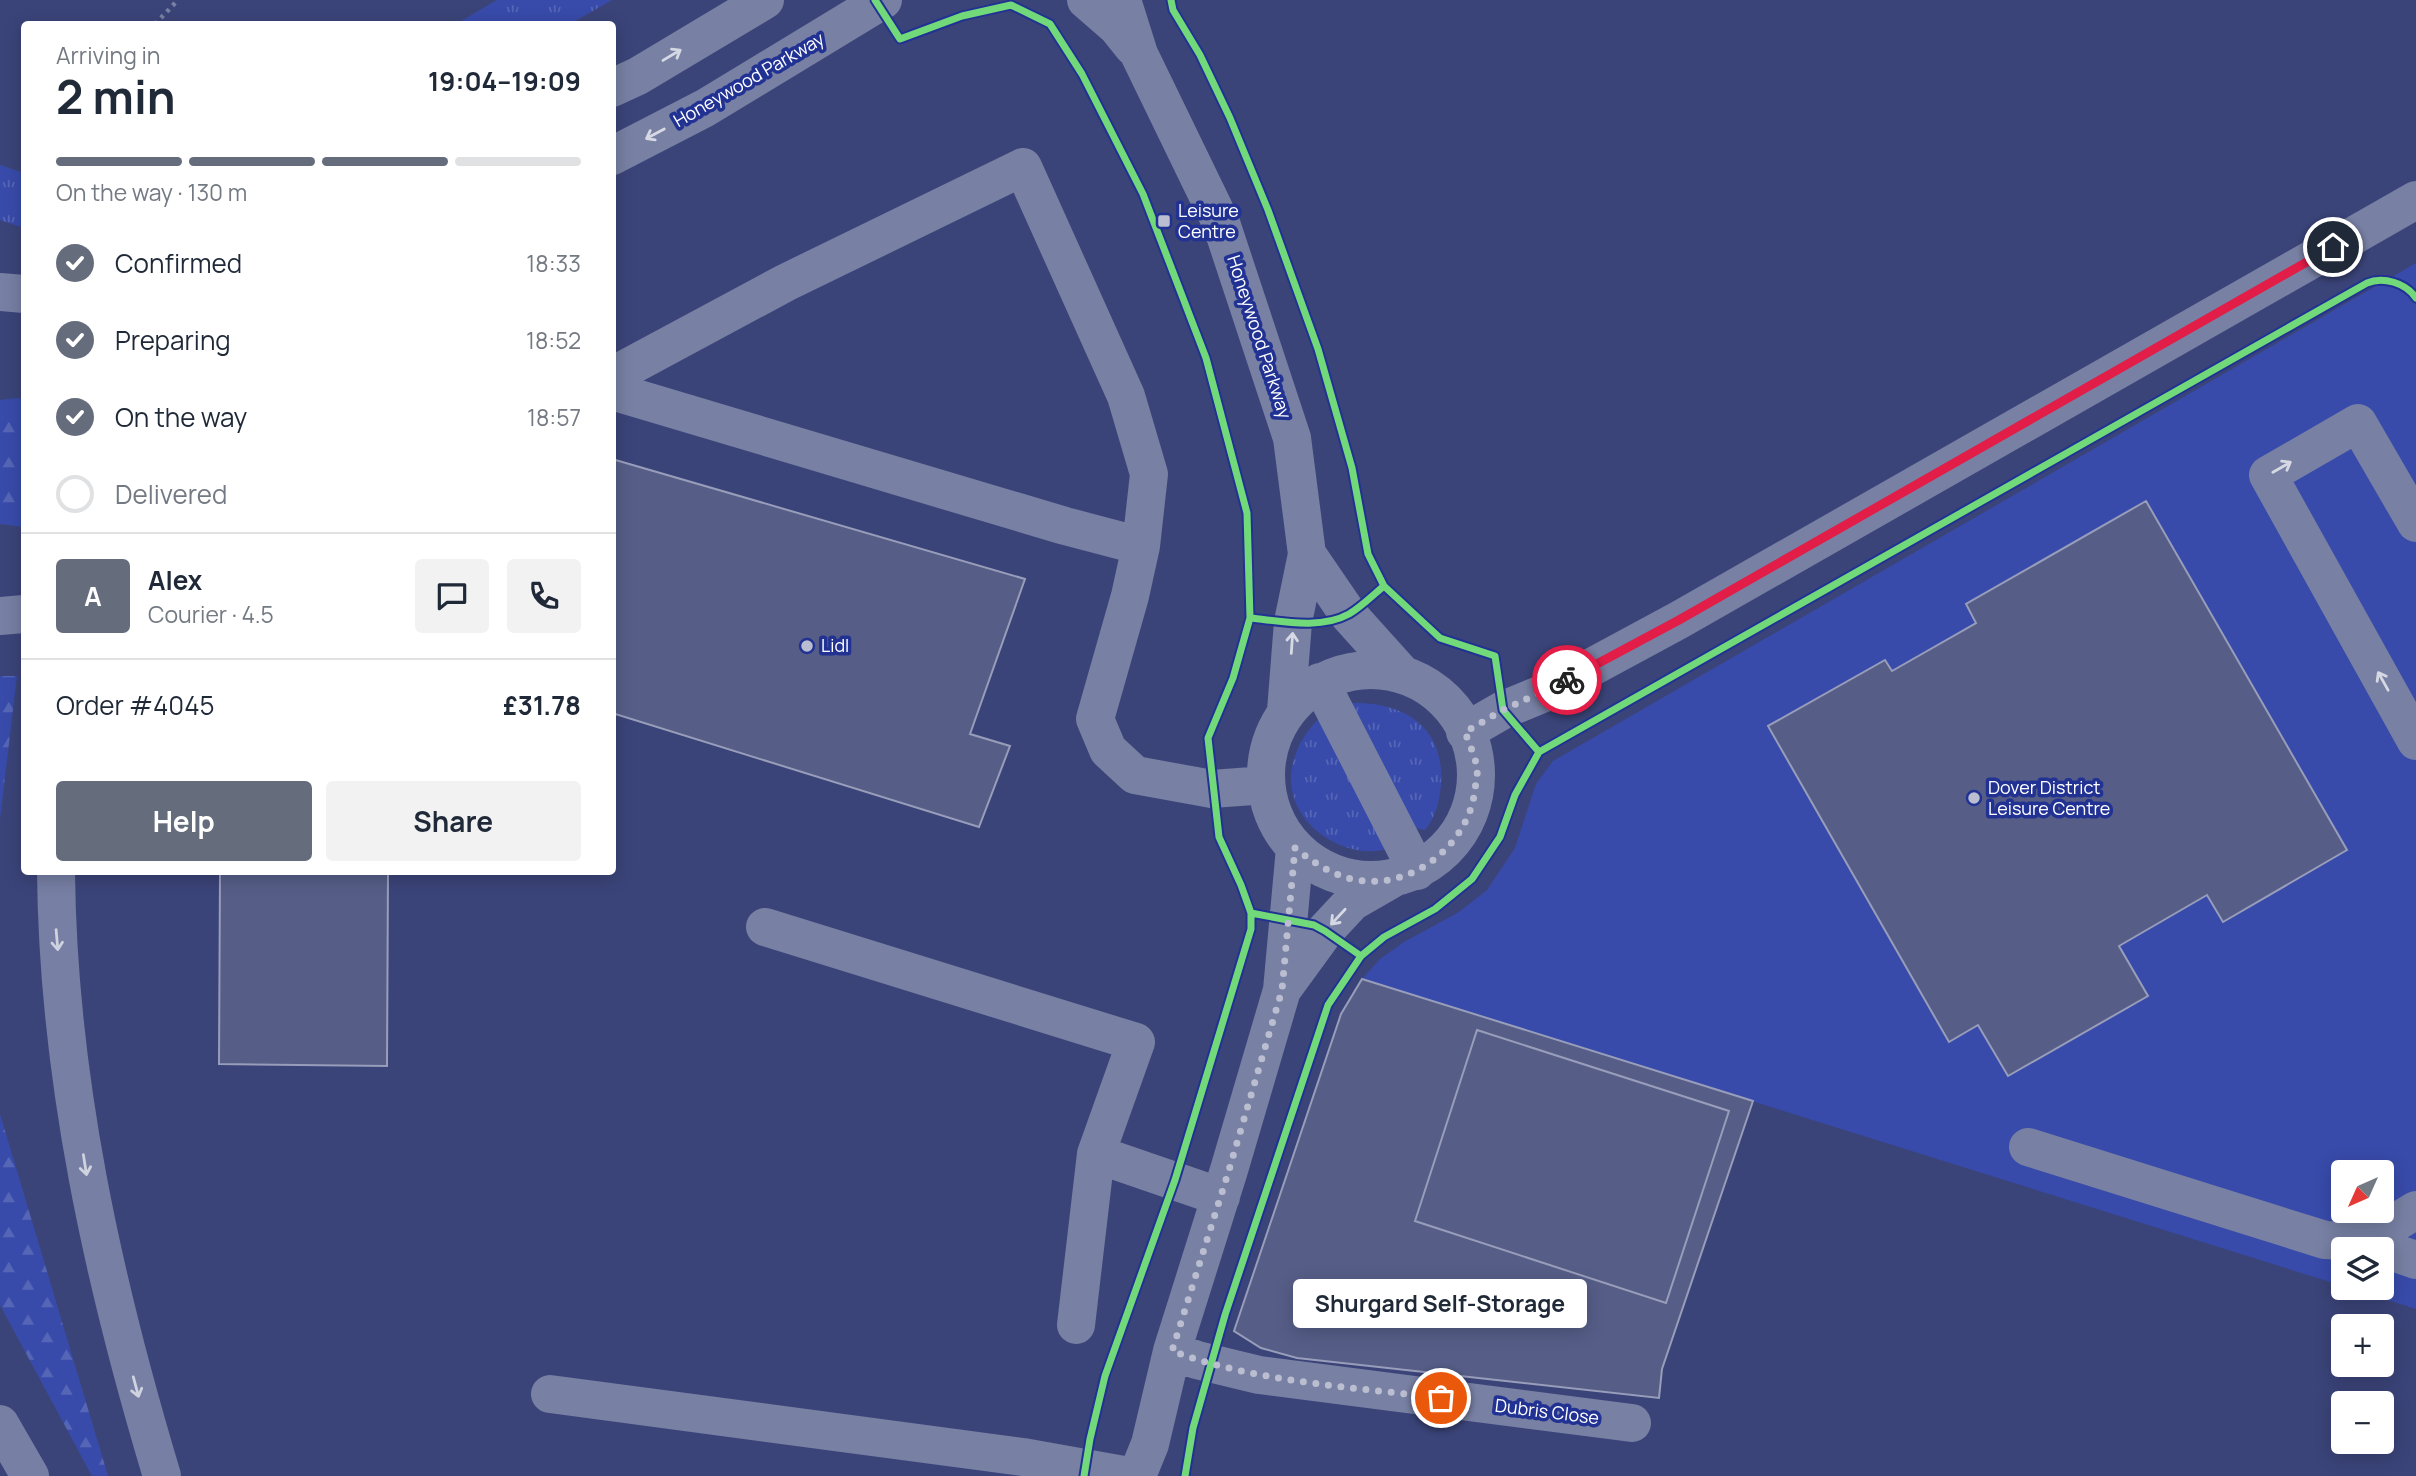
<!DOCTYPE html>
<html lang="en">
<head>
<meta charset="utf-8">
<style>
  body { margin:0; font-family:Manrope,sans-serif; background:#f2f2f3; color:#1f2937; height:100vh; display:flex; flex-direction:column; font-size:26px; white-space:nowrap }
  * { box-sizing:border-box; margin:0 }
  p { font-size:23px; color:#747a83 }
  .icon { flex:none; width:38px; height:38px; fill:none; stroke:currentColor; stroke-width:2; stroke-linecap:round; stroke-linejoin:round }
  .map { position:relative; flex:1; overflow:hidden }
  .details { position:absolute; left:21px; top:21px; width:595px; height:854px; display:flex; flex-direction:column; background:#fff; border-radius:7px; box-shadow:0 4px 18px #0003 }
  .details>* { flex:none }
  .needle { width:46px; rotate:225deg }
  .controls { position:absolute; left:2331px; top:1160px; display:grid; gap:14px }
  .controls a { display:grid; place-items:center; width:63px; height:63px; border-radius:7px; background:#fff; box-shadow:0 4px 18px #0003; font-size:35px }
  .pin { position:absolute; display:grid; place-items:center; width:60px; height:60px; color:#fff; margin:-30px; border:4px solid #fff; border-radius:50%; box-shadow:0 2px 7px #0007 }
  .courier { position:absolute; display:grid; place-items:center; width:70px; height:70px; margin:-35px; border:5px solid #e11d48; border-radius:50%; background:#fff; color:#222; box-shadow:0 2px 9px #0007 }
  .bubble { position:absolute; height:49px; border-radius:7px; background:#fff; box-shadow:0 4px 18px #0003; font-size:23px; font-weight:700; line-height:49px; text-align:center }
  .head em { font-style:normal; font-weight:700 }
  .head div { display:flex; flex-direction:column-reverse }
  .head { display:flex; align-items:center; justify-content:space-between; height:119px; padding:0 35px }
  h1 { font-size:46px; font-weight:700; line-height:52px }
  .bar { display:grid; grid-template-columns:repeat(4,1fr); gap:10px 7px; align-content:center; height:84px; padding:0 35px }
  .bar i { height:9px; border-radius:5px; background:#e0e1e3 }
  .bar .active { background:#656c7c }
  .bar p { grid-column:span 4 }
  .line { display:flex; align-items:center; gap:18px; padding:0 35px; border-top:2px solid #e0e1e3 }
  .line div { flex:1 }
  .round { display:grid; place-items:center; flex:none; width:74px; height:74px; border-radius:7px; background:#f2f2f3 }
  ol { padding:0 35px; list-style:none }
  li { display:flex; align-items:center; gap:21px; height:77px }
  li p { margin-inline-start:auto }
  li .icon { padding:7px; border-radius:50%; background:#656c7c; color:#fff; stroke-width:4 }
  li:last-child { color:#747a83 }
  li i { width:38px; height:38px; border:4px solid #e0e1e3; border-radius:50% }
  .action { display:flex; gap:14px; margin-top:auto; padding:14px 35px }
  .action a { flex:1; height:80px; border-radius:7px; background:#656c7c; color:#fff; font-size:28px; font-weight:700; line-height:80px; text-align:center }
  .action a+a { background:#f2f2f3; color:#1f2937 }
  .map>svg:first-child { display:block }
  .grass { fill:url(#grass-tufts) }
  .forest { fill:url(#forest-firs) }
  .garden { fill:#384baa; fill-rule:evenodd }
  .building { fill:#565e88; stroke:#989dba; stroke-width:2 }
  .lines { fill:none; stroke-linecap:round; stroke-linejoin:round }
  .path { stroke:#7880a4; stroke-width:4.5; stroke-dasharray:3.5 5; stroke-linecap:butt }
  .minor { stroke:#7880a4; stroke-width:38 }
  .highway { stroke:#777fa4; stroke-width:38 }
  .cycleway-casing { stroke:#213293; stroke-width:11 }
  .cycleway { stroke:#71d979; stroke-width:7 }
  .oneway { stroke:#d6d9e4 }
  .oneway2 { stroke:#cfd2df }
  .done { stroke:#babed0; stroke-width:7; stroke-dasharray:0 12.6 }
  .route { stroke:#e11d48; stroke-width:9 }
  .poi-dot { fill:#babed0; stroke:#213293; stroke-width:2.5 }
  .labels { text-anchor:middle; stroke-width:7; stroke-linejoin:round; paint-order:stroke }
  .street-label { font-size:18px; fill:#fff; stroke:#213293 }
  .poi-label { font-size:18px; fill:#fff; stroke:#213293; text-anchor:start }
</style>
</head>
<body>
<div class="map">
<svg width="2416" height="1476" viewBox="0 0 2416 1476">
  <defs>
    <pattern id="grass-tufts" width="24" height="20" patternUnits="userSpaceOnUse" patternTransform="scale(1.75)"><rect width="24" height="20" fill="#384baa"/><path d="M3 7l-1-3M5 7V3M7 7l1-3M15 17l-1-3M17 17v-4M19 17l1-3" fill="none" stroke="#5666b7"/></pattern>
    <pattern id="forest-firs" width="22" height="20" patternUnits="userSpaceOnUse" patternTransform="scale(1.75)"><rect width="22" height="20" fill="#384baa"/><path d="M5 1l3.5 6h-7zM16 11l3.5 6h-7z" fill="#5666b7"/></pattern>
  </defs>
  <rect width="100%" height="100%" fill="#3b4479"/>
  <path class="grass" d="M 497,0 L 612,0 L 570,24 L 456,24 Z
    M 0,165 L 24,173 L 24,228 L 0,220 Z
    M 1350,703 C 1403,701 1445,726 1441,785 C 1439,803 1436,816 1425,830 L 1402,825 Z
    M 1324,714 L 1391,848 C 1367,855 1346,850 1325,837 C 1276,804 1284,749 1324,714 Z"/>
  <path class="forest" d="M 18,398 L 24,399 L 24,527 L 0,524 L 0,400 Z
    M 0,676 L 17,676 L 0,819 Z
    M 0,1114 L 108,1476 L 92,1476 L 0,1305 Z"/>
  <path class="garden" d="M 2416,263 L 2416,1309 L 2350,1288 L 2382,1288 L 2382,1250 L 2343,1250 L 2343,1286 L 1362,979 L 1380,959 L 1404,942 L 1459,912 L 1487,890 L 1515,848 L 1536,784 L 1553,761 ZM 2343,1172 L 2382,1172 L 2382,1211 L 2343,1211 Z"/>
  <path class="building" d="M 612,459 L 1025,579 L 970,734 L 1010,746 L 979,827 L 612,713 Z
    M 2146,501 L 2347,850 L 2223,922 L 2207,895 L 2119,946 L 2148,996 L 2008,1076 L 1978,1025 L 1949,1042 L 1768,726 L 1885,660 L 1892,671 L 1976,623 L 1966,604 Z
    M 220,872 L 388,872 L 387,1066 L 219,1064 Z
    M 1362,979 L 1753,1101 L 1662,1369 L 1659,1398 L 1297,1358 L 1261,1348 L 1234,1331 L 1341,1014 Z
    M 1477,1030 L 1729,1111 L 1666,1303 L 1415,1221 Z"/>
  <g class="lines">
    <path class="path" d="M 155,24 L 178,0"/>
    <path class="minor" d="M 1086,0 L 1117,27 L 1133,47
      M 1122,0 L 1139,54 L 1221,223 L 1292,438 L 1307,554 L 1293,622 L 1286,711
      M 612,88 L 638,76 L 765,0
      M 612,156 L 705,108 L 883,0
      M 612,376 L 785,283 L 1023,167 L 1126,396 L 1149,474 L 1141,546 L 1130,596 L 1095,719 L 1108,750 L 1135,775 L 1212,789 L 1266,785
      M 612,391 L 1065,526 L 1141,546
      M 2416,523 L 2358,423 L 2268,475 L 2416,741
      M 1307,554 L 1348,614 L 1402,674
      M1266 775a105 105 0 1 1 210 0a105 105 0 1 1-210 0Z
      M 1320,682 L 1417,871
      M 1465,732 L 1503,710 L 1542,694 L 1679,620 L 2416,200
      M 765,927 L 1136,1042 L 1096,1154 L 1076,1325
      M 1282,990 L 1325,931 L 1352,902 L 1392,879
      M 2028,1147 L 2325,1240 L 2363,1242 L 2416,1210
      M 1096,1154 L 1221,1197
      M 2363,1242 L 2416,1260
      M 1172,1351 L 1197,1360 L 1259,1375 L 1632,1423
      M 550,1394 L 1023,1457 L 1129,1476
      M 1137,1476 L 1150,1444 L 1172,1351 L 1229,1170 L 1282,990 L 1295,848"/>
    <path class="highway" d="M 0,292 L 24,294
      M 0,616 L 24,614
      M 56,872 C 58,1077 103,1280 162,1476
      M 0,1424 L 30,1476"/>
    <defs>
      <path id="cycleway" d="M 875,0 L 900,39 L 962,16 L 1011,5 L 1050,24 L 1082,74 L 1143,194 L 1206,358 L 1247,513 L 1250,618 L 1233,678 L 1208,738 L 1219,837 L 1241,885 L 1251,913 L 1251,929 L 1175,1180 L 1105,1376 L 1090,1439 L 1084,1476
        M 1171,0 L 1173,10 L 1200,55 L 1230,118 L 1268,210 L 1318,349 L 1352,468 L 1368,554 L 1384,586 L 1440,638 L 1495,656 L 1503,710 L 1539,752
        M 1250,618 C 1281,621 1320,630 1349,614 C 1361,607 1373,595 1384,586
        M 1251,913 L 1314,925 L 1325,931 L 1361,956
        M 1185,1476 L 1193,1428 L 1225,1315 L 1328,1005 L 1361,956 L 1384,937 L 1435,909 L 1472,879 L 1500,837 L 1515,795 L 1539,752 L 2367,283 C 2383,276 2406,283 2416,298"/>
    </defs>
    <use href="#cycleway" class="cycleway-casing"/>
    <use href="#cycleway" class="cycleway"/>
  </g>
  <defs><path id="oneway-shaft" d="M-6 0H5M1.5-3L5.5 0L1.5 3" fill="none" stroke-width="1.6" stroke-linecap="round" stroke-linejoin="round" transform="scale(1.75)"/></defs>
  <g class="oneway">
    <use href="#oneway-shaft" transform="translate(672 55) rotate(-31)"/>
    <use href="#oneway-shaft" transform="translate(655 134) rotate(152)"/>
    <use href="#oneway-shaft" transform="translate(2282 467) rotate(-30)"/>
    <use href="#oneway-shaft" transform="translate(1292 643) rotate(-86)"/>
    <use href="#oneway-shaft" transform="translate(2383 681) rotate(-119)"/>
    <use href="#oneway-shaft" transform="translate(1338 917) rotate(133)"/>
  </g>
  <g class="oneway2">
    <use href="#oneway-shaft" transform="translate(57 940) rotate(85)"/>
    <use href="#oneway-shaft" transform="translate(85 1165) rotate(81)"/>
    <use href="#oneway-shaft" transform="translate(136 1387) rotate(75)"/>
  </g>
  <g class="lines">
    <path class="done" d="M 1441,1398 C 1353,1387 1255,1382 1172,1351 L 1229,1170 L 1282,990 L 1295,848 C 1314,863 1332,875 1356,880 C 1412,890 1469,845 1475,789 C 1476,782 1478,774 1477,768 C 1475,756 1469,743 1465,732 L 1503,710 L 1567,680"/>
    <path class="route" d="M 1567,680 L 1679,620 L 2333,247"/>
  </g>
  <g class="poi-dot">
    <rect x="1157" y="214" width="14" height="14" rx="3.5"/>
    <circle cx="807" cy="646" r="7"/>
    <circle cx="1974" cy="798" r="7"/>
  </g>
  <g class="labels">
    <g class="street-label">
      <text transform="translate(749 80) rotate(-30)" y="6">Honeywood Parkway</text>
      <text transform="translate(1259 337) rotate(72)" y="6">Honeywood Parkway</text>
      <text transform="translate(1547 1412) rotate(7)" y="6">Dubris Close</text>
    </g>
    <g class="poi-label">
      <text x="1178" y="217">Leisure<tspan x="1178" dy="21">Centre</tspan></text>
      <text x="821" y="652">Lidl</text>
      <text x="1988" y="794">Dover District<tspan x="1988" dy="21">Leisure Centre</tspan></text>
    </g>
  </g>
</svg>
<div class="controls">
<a><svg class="needle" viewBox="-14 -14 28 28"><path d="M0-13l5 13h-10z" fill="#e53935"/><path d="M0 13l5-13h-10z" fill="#747a83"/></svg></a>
<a><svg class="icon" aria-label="layers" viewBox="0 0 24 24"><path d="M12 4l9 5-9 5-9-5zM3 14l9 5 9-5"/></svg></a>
<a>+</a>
<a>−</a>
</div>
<div class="pin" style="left:1441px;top:1398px;background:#ea580c"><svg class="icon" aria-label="bag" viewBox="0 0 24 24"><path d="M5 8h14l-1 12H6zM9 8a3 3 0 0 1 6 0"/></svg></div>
<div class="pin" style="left:2333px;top:247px;background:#1f2937"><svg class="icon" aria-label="home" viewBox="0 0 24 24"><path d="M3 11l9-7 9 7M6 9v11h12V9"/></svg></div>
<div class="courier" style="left:1567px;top:680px"><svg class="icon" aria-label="bike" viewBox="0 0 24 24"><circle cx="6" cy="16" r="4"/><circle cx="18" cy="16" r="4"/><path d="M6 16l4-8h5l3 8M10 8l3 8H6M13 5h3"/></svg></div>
<div class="bubble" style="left:1293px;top:1279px;width:294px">Shurgard Self-Storage</div>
<section class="details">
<div class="head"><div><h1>2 min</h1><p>Arriving in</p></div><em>19:04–19:09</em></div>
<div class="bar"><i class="active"></i><i class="active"></i><i class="active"></i><i></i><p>On the way · 130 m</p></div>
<ol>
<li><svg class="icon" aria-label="check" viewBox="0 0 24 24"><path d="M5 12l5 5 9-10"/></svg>Confirmed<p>18:33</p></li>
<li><svg class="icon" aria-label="check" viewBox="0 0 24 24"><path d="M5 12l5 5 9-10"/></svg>Preparing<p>18:52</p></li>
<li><svg class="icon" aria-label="check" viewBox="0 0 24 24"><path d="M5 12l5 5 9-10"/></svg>On the way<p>18:57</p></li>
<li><i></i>Delivered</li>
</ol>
<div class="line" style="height:126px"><b class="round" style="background:#656c7c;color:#fff">A</b><div><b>Alex</b><p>Courier · 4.5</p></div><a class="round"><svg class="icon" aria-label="chat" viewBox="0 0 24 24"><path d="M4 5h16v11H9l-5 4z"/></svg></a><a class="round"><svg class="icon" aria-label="phone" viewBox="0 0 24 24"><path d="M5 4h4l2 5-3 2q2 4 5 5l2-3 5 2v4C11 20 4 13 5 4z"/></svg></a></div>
<div class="line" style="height:91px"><div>Order #4045</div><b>£31.78</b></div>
<div class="action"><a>Help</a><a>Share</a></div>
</section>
</div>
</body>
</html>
